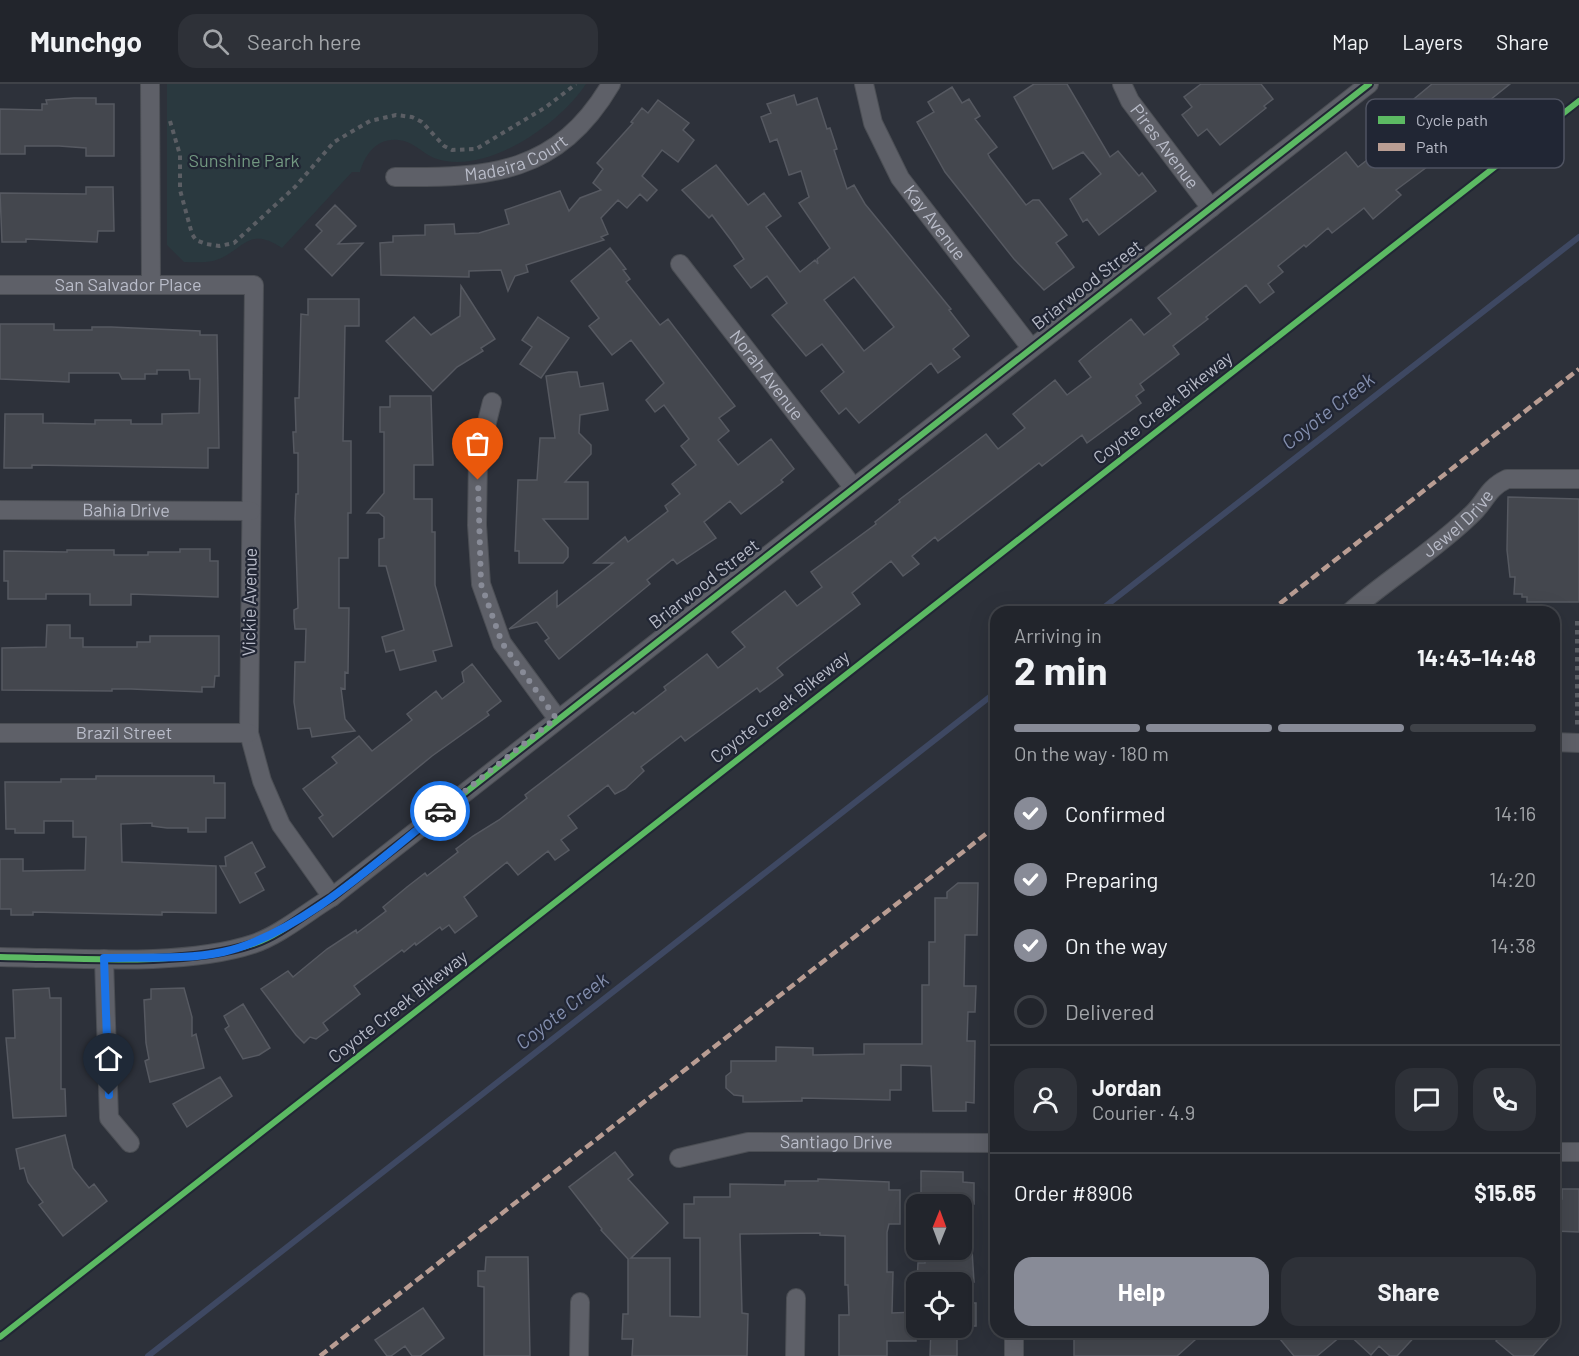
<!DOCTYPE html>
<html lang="en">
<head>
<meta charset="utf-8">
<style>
  body { margin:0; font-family:Barlow,sans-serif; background:#2e3138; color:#f1f3f6; height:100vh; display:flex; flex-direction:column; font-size:22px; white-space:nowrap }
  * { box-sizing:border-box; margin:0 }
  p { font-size:20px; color:#a2a5a9 }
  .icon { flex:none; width:33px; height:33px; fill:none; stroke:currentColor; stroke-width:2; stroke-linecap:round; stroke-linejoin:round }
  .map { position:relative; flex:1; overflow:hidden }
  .sheet { position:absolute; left:990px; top:522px; width:570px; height:732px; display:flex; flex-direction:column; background:#22252c; border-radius:18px; box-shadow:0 6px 24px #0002,0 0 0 2px #3f4248 }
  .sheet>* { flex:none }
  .needle { width:39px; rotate:1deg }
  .fabs { position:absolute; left:906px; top:1110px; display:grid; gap:12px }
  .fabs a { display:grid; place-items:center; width:66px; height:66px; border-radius:12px; background:#22252c; box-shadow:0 6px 24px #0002,0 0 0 2px #3f4248; font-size:30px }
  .pin { position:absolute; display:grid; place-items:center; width:51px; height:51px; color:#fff; margin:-62px -26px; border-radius:50% 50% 50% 0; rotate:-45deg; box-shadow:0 0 6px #0007 }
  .pin .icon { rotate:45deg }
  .courier { position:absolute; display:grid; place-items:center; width:60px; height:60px; margin:-30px; border:4px solid #1a73e8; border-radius:50%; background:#fff; color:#222; box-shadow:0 2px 8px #0007 }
  .headline em { font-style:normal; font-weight:700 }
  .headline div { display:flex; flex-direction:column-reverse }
  .headline { display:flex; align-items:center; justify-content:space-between; height:102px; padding:0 24px }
  h1 { font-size:39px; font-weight:700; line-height:45px }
  .bar { display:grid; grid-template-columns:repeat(4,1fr); gap:9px 6px; align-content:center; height:72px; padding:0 24px }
  .bar i { height:8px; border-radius:4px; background:#3f4248 }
  .bar .active { background:#888b97 }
  .bar p { grid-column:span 4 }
  .line { display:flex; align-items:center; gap:15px; padding:0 24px; border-top:2px solid #3f4248 }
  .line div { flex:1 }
  .round { display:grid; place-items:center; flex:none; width:63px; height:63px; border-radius:18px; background:#2e3138 }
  ol { padding:0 24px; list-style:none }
  li { display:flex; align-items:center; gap:18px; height:66px }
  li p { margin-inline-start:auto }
  li .icon { padding:6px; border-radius:50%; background:#888b97; color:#fff; stroke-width:4 }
  li:last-child { color:#a2a5a9 }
  li i { width:33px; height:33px; border:3px solid #3f4248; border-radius:50% }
  .action { display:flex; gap:12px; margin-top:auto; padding:12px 24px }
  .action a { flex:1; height:69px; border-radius:18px; background:#888b97; color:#fff; font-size:24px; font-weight:700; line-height:69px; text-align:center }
  .action a+a { background:#2e3138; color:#f1f3f6 }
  header { display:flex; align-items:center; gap:36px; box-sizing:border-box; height:84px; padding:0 30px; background:#22252c; border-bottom:2px solid #3f4248 }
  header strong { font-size:28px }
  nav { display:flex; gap:33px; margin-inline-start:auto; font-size:21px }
  .search { width:420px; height:54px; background:#2e3138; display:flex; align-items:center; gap:15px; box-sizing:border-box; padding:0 21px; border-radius:18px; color:#a2a5a9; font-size:22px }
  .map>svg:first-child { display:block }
  .park { fill:#2a393f }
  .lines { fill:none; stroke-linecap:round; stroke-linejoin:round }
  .stream { stroke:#3e4862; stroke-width:6 }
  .building { fill:#44474e; stroke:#565961; stroke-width:1.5; fill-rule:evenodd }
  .minor-casing { stroke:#4b4e54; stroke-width:20 }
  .path { stroke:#5b5e64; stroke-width:4; stroke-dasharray:4.5 4.5; stroke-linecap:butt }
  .minor { stroke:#5e6068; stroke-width:18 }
  .quiet { stroke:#b99d93; stroke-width:4.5; stroke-dasharray:9 4.5; stroke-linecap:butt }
  .cycleway-casing { stroke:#212634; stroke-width:10 }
  .cycleway { stroke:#5cba63; stroke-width:6 }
  .done { stroke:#888b97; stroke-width:6; stroke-dasharray:0 10.8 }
  .route { stroke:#1a73e8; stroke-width:8 }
  .labels { text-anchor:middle; stroke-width:4.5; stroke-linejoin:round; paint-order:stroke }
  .street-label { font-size:18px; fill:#b9bcc9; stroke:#212634 }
  .park-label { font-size:18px; fill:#729881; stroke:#212634 }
  .water-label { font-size:20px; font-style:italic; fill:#838ead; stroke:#212634 }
  .key { fill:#212634; stroke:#4f5361; stroke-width:1.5 }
  .key-label { font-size:16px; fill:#b9bcc9 }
</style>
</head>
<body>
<header>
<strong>Munchgo</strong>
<div class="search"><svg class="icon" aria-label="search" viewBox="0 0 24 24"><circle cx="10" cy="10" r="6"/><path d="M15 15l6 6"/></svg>Search here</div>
<nav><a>Map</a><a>Layers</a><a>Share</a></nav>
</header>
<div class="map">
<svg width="1579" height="1272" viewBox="0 0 1579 1272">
  <rect width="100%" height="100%" fill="#2d313a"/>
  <path class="park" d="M 167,0 L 586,0 C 560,40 485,93 434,74 C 422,69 413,57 398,56 C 376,54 365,71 360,88 L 352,88 L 282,164 C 247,140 243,169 213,177 C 204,179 193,178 184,178 L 167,161 Z"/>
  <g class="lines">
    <path class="stream" d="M 1098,528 L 1579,153
      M 148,1272 L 996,608"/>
  </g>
  <path class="building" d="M 1034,0 L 1067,0 L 1110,73 L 1118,67 L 1139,92 L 1142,89 L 1156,107 L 1099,151 L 1087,135 L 1083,138 L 1070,115 L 1101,90 L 1083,68 L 1053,85 L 1014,13 Z
    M 1201,0 L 1261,0 L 1273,15 L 1264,22 L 1266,24 L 1220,61 L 1207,45 L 1198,52 L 1182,31 L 1192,23 L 1184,13 Z
    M 1432,0 L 1510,0 L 1490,16 L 1493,19 L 1476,32 L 1478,35 L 1426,76 L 1427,83 L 1396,106 L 1401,111 L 1373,135 L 1364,124 L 1332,149 L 1328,144 L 1306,163 L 1304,161 L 1278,182 L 1283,188 L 1268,200 L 1274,208 L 1260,219 L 1246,201 L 1206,233 L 1208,235 L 1173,262 L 1179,270 L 1140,300 L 1144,306 L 1136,312 L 1141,319 L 1087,359 L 1082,351 L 1042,382 L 1039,379 L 938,457 L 935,453 L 912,472 L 919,480 L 903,492 L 891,477 L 852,509 L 860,520 L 783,579 L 777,584 L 783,591 L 760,608 L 757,604 L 685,657 L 681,652 L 641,683 L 644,687 L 625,705 L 615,710 L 608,701 L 568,732 L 577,744 L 561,756 L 569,766 L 555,776 L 548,767 L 518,791 L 507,778 L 464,813 L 477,832 L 455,849 L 449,841 L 442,846 L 440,843 L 416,861 L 415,859 L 404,868 L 402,866 L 354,902 L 360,910 L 323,939 L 328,946 L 316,955 L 310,953 L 304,959 L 296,951 L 261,905 L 288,887 L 293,893 L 327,865 L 356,846 L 357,849 L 386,827 L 383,823 L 407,803 L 425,789 L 427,792 L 458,768 L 456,765 L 473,752 L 499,736 L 527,714 L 525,711 L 633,628 L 635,630 L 666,606 L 664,603 L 707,570 L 718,584 L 745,563 L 732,548 L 785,507 L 797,522 L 822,503 L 811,488 L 876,440 L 875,438 L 900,418 L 899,416 L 986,350 L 998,365 L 1025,344 L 1013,330 L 1055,296 L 1067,311 L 1091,293 L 1079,277 L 1091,267 L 1131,235 L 1144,251 L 1171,230 L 1158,214 L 1346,68 L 1358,83 L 1385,62 L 1374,48 Z
    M 952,3 L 962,19 L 969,15 L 980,32 L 975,35 L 997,63 L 988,70 L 990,74 L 1026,121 L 1033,116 L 1039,116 L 1067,151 L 1056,159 L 1074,183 L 1044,206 L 1014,175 L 945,88 L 917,38 L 934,28 L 928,18 Z
    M 794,11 L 797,21 L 817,14 L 827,45 L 830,44 L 837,65 L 834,66 L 847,105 L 854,101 L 865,120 L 951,225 L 949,226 L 969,252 L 953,265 L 960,273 L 938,289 L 931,279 L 859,339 L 846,324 L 839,330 L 821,307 L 844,288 L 822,260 L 806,272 L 772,231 L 787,219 L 767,192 L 751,204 L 734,182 L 744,175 L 731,156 L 712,131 L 709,134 L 682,106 L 716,81 L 748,121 L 764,109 L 781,132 L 766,143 L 800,188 L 815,176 L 818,180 L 817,175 L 830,164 L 799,119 L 809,113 L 801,87 L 789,91 L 777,55 L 770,58 L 761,33 L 771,29 L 767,20 ZM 854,193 L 894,243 L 864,267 L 824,216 Z
    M 74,14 L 96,14 L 96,20 L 114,20 L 114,72 L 86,72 L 86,64 L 59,62 L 25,62 L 25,70 L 0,70 L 0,25 L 42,26 L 42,20 L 47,20 L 46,16 Z
    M 658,16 L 689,39 L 683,46 L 694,56 L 678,78 L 662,66 L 642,92 L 657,106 L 647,117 L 640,110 L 627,124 L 618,116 L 601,134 L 608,150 L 601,153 L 604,156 L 526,181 L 528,188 L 515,192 L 508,207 L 501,186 L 469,187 L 469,193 L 381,191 L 380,159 L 393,158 L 393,152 L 425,151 L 425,141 L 454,140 L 455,150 L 479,149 L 509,140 L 505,126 L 560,107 L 569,127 L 580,114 L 601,106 L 593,99 L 603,85 L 597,79 L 633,39 L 631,38 L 642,24 L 648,29 Z
    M 86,103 L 113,103 L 114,147 L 98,147 L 97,158 L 26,155 L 26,158 L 2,158 L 0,109 L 86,110 Z
    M 335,121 L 356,142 L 338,160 L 363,159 L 332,192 L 305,165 L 322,147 L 316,141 Z
    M 610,164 L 626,185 L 623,186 L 630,195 L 626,198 L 660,241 L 668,235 L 735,322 L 719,334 L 729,347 L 718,356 L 738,381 L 771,355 L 794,385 L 781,396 L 783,398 L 741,430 L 730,417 L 704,438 L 716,454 L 677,480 L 673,475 L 647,496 L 650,500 L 559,575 L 545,557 L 549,554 L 537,538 L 509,545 L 557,507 L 557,523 L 613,479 L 594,479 L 625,453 L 628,458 L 668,427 L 665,422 L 680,410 L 672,400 L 696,381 L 681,362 L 689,355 L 664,321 L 655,328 L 646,316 L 664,299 L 631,256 L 612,271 L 589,242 L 599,234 L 571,197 Z
    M 461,202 L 495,255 L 481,264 L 483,267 L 457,283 L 433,307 L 386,257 L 414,233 L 431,251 L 460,232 Z
    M 308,215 L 359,215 L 359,242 L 345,242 L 343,357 L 351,357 L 351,429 L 348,429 L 348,474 L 339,474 L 339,524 L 349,524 L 348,589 L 345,588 L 345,605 L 341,604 L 345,635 L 355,647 L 312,653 L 310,644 L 298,645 L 294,618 L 295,578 L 305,578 L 306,545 L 295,545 L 294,535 L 294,526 L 298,524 L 295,435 L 296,410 L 298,410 L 298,369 L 294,369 L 293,348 L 296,348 L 295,314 L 299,314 L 301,230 L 308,231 Z
    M 538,233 L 569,254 L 541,294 L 520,280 L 532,263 L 522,256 Z
    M 0,240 L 54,240 L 54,246 L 92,246 L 92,243 L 111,243 L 200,247 L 200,251 L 217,251 L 219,364 L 208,364 L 208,384 L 32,381 L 32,384 L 4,384 L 5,330 L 43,330 L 43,339 L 95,340 L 95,336 L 131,336 L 131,340 L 162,340 L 162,330 L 199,329 L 200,295 L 190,295 L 189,286 L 157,286 L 157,290 L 145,290 L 145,295 L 122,295 L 119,289 L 69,289 L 69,298 L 0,295 Z
    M 569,288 L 577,288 L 580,303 L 603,299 L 608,326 L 580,331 L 579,349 L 591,361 L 591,370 L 565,398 L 588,398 L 588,435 L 543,435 L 568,464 L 568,473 L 563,479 L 519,479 L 519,467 L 515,467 L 518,396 L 537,396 L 540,354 L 555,354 L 546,292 Z
    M 390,312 L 431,312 L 433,381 L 414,381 L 414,415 L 432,415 L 432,448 L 435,448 L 435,501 L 452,562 L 433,567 L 436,577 L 400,586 L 394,566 L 386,568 L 382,553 L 404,546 L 386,482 L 379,482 L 379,455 L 384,454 L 384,433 L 379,429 L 367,429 L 384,409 L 384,348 L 380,348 L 380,323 L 390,323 Z
    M 1508,413 L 1579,415 L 1579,518 L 1527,518 L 1527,513 L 1522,513 L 1522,510 L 1514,510 L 1515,493 L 1510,493 L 1507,466 Z
    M 180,465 L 210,465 L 210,477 L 218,477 L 218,513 L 131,510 L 131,521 L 90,521 L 90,510 L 46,510 L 46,515 L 8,515 L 8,497 L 4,497 L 4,467 L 67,468 L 67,466 L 114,466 L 114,471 L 148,471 L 148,468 L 180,468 Z
    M 47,541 L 70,541 L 70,554 L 83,554 L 83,563 L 137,563 L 137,558 L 150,558 L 150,552 L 219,552 L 219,592 L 215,592 L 214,603 L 202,603 L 202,608 L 131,605 L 112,605 L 112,607 L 2,606 L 2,564 L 46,563 Z
    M 472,580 L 501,617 L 487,628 L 489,631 L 432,672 L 333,753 L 319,734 L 323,731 L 303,705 L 337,679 L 332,673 L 359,652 L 372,667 L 412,636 L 407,630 L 436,607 L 442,615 L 464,598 L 462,588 Z
    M 96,692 L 214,692 L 214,699 L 225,699 L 225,734 L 206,734 L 206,748 L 188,748 L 188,744 L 167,744 L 152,742 L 152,739 L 121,740 L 122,778 L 216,782 L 216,829 L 162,828 L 162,831 L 33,828 L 33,831 L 11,831 L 11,825 L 0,825 L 0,775 L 23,775 L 23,787 L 85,786 L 86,753 L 73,753 L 73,737 L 44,737 L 44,749 L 15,749 L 15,745 L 6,745 L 5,698 L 61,698 L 61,695 L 96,695 Z
    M 252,758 L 265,783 L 255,789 L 264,806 L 240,819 L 220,782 L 226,782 L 225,773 Z
    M 958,799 L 978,799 L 977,851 L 965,851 L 964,902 L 976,902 L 975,928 L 968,928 L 967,957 L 975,957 L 974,1019 L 966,1018 L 966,1027 L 933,1027 L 931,982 L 901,981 L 901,1006 L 890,1006 L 890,1016 L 802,1014 L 802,1017 L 743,1018 L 743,1012 L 734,1011 L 726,1004 L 726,992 L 731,988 L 731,977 L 776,977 L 776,963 L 813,964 L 813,971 L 864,970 L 864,960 L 922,960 L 922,901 L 929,901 L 929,858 L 935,858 L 935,814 L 947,814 L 947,808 Z
    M 49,904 L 50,914 L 61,914 L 61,1005 L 65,1005 L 66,1032 L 13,1034 L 6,954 L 15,954 L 13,906 Z
    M 184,904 L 192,933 L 192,952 L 196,950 L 204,984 L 150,998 L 145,977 L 149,975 L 146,959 L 144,916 L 151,915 L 151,905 Z
    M 243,920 L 270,964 L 259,971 L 243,975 L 225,945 L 229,942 L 224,932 Z
    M 220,993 L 232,1012 L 187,1043 L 173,1020 Z
    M 65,1051 L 73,1084 L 89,1104 L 94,1100 L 107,1117 L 63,1152 L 39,1121 L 43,1118 L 28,1098 L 24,1084 L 20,1085 L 16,1065 Z
    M 615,1068 L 633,1091 L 628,1095 L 668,1139 L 631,1174 L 670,1174 L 670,1232 L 700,1233 L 700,1154 L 684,1154 L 684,1120 L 694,1120 L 694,1113 L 730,1113 L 730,1100 L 785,1101 L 785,1097 L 818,1097 L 818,1095 L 889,1098 L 889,1106 L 900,1106 L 900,1140 L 889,1140 L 887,1148 L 887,1188 L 893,1188 L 892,1229 L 916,1228 L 916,1257 L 887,1257 L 887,1272 L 839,1272 L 839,1231 L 849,1231 L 848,1201 L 845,1201 L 845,1152 L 820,1151 L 820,1149 L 740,1150 L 742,1229 L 748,1230 L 747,1272 L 632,1272 L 633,1255 L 622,1255 L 623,1230 L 628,1230 L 628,1175 L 601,1146 L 602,1145 L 569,1103 Z
    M 921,1087 L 963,1088 L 963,1098 L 974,1099 L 974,1120 L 921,1120 Z
    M 1562,1105 L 1579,1105 L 1579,1148 L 1554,1147 L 1554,1115 L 1562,1115 Z
    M 925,1166 L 972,1166 L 974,1198 L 917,1198 L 918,1179 L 925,1179 Z
    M 486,1173 L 528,1173 L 530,1272 L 484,1272 L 484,1203 L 478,1202 L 478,1187 L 485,1187 Z
    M 962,1219 L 976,1219 L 976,1242 L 962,1242 Z
    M 423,1224 L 444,1254 L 420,1272 L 412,1272 L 405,1262 L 391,1272 L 387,1272 L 375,1256 Z
    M 931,1244 L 957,1244 L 957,1272 L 930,1272 Z
    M 1074,1248 L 1188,1248 L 1195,1256 L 1177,1272 L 1074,1272 Z
    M 1288,1248 L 1419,1248 L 1397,1272 L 1390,1272 L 1379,1262 L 1371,1271 L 1346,1248 L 1317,1272 L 1294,1272 L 1280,1255 Z
    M 1504,1248 L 1554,1248 L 1533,1272 L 1514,1272 L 1496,1257 Z"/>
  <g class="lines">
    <defs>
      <g id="minor">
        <path d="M 150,0 L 151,201"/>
        <path id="s1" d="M 864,0 L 873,39 L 900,94 L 1031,264"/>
        <path id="s2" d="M 1122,0 L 1130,17 L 1211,124"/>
        <path id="s3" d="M 395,93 C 490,94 558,90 611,0"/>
        <path id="s4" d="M 680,180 L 853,403"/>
        <path id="s5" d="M 0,201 L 254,201 L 249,649 L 262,697 L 281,741 L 332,813"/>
        <path d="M 492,318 L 478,374 L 477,441 L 481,500 L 502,559 L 557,634"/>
        <path id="s6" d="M 0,426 L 251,427"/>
        <path id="s7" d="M 1350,528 C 1389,494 1434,467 1471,431 C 1486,418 1486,405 1507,395 L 1579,395"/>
        <path id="s8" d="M 0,649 L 249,649"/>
        <path d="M 1554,658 L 1579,659"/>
        <path d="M 0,873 C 74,874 184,883 253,860 C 280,851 307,828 332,813 L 1369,0"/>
        <path d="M 104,875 L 109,1034 L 130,1059"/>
        <path d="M 1554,1068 L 1579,1068"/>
        <path id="s9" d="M 679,1074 L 748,1058 L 996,1059"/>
        <path d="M 579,1272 L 580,1218"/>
        <path d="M 795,1272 L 796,1214"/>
        <path d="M 1014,1272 L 1014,1248"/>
      </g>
    </defs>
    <use href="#minor" class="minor-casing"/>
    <path class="path" d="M 170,37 L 180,71 L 180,106 L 192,150 L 196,156 L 206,160 L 219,162 L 234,159 L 295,103 L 334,58 L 370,37 L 396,31 L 412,33 L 422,38 L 444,62 L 452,66 L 476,65 L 546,23 L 576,0
      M 1577,537 L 1577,641"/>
    <use href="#minor" class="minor"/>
    <path class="quiet" d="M 1269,528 L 1579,285
      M 320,1272 L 996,742"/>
    <defs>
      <path id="cycleway" d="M 0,873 C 74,874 184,883 253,860 C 280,851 307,828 332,813 L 1369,0
        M 0,1253 L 1579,17"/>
    </defs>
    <use href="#cycleway" class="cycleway-casing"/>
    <use href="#cycleway" class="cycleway"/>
  </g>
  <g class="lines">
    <path class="done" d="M 440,727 L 556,634 L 502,559 L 481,500 L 478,396"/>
    <path class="route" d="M 109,1011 L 104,874 C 141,873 187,876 223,868 C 299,851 379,776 440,727"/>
  </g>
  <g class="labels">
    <g class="street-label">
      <text dy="6" stroke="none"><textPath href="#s2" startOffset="76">Pires Avenue</textPath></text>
      <text dy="6" stroke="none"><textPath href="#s3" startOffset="124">Madeira Court</textPath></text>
      <text dy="6" stroke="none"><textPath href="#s1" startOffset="158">Kay Avenue</textPath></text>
      <text dy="6" stroke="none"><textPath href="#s5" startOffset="128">San Salvador Place</textPath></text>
      <text transform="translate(1087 201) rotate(-38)" y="6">Briarwood Street</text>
      <text dy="6" stroke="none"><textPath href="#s4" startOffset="141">Norah Avenue</textPath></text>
      <text transform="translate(1163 324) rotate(-38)" y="6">Coyote Creek Bikeway</text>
      <text dy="6" stroke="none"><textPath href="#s6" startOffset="126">Bahia Drive</textPath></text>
      <text dy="6" stroke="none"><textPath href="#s7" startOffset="140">Jewel Drive</textPath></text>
      <text transform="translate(704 500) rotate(-38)" y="6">Briarwood Street</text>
      <text transform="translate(250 518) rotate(-89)" y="6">Vickie Avenue</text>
      <text transform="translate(780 623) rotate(-38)" y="6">Coyote Creek Bikeway</text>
      <text dy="6" stroke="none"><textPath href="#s8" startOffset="124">Brazil Street</textPath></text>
      <text transform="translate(398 923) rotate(-38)" y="6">Coyote Creek Bikeway</text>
      <text dy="6" stroke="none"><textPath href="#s9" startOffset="159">Santiago Drive</textPath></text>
    </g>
    <g class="park-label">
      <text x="244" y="83">Sunshine Park</text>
    </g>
    <g class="water-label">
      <text transform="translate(1328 327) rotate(-38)" y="7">Coyote Creek</text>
      <text transform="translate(562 927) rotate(-38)" y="7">Coyote Creek</text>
    </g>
  </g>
  <rect x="1366" y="15" width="198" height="69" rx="9" class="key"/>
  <rect x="1378" y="32" width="27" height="8" fill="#5cba63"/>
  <rect x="1378" y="59" width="27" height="8" fill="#b99d93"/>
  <g class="key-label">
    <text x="1416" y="42">Cycle path</text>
    <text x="1416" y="69">Path</text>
  </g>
</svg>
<div class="fabs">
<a><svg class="needle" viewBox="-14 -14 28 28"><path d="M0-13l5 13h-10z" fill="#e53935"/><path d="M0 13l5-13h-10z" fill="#a2a5a9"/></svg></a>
<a><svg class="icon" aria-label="locate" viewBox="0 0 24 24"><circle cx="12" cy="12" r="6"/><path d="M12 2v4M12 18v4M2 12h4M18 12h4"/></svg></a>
</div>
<div class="pin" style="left:478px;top:396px;background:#ea580c"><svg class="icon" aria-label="bag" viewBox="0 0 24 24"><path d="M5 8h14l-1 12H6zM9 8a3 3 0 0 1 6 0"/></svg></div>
<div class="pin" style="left:109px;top:1011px;background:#1f2937"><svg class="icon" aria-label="home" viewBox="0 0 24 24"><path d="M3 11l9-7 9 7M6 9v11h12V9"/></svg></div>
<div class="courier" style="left:440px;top:727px"><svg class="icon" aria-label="car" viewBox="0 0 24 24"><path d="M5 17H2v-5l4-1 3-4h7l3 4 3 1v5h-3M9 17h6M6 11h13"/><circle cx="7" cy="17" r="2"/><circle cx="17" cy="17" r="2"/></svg></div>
<section class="sheet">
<div class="headline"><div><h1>2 min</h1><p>Arriving in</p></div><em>14:43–14:48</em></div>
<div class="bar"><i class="active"></i><i class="active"></i><i class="active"></i><i></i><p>On the way · 180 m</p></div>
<ol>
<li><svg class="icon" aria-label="check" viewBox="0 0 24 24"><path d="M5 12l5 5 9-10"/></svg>Confirmed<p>14:16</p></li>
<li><svg class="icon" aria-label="check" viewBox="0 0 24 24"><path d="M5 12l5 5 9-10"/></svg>Preparing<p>14:20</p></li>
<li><svg class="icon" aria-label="check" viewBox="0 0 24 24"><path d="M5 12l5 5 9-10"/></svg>On the way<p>14:38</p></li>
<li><i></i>Delivered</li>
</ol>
<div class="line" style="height:108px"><a class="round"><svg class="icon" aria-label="person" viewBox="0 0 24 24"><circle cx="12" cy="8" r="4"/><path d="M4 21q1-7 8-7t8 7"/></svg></a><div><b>Jordan</b><p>Courier · 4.9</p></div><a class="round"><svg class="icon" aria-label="chat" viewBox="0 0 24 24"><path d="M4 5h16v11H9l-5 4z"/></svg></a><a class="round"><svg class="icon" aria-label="phone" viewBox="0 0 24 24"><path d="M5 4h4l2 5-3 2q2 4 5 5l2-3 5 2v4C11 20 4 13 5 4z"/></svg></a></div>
<div class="line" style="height:78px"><div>Order #8906</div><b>$15.65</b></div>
<div class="action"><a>Help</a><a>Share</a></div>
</section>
</div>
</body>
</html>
